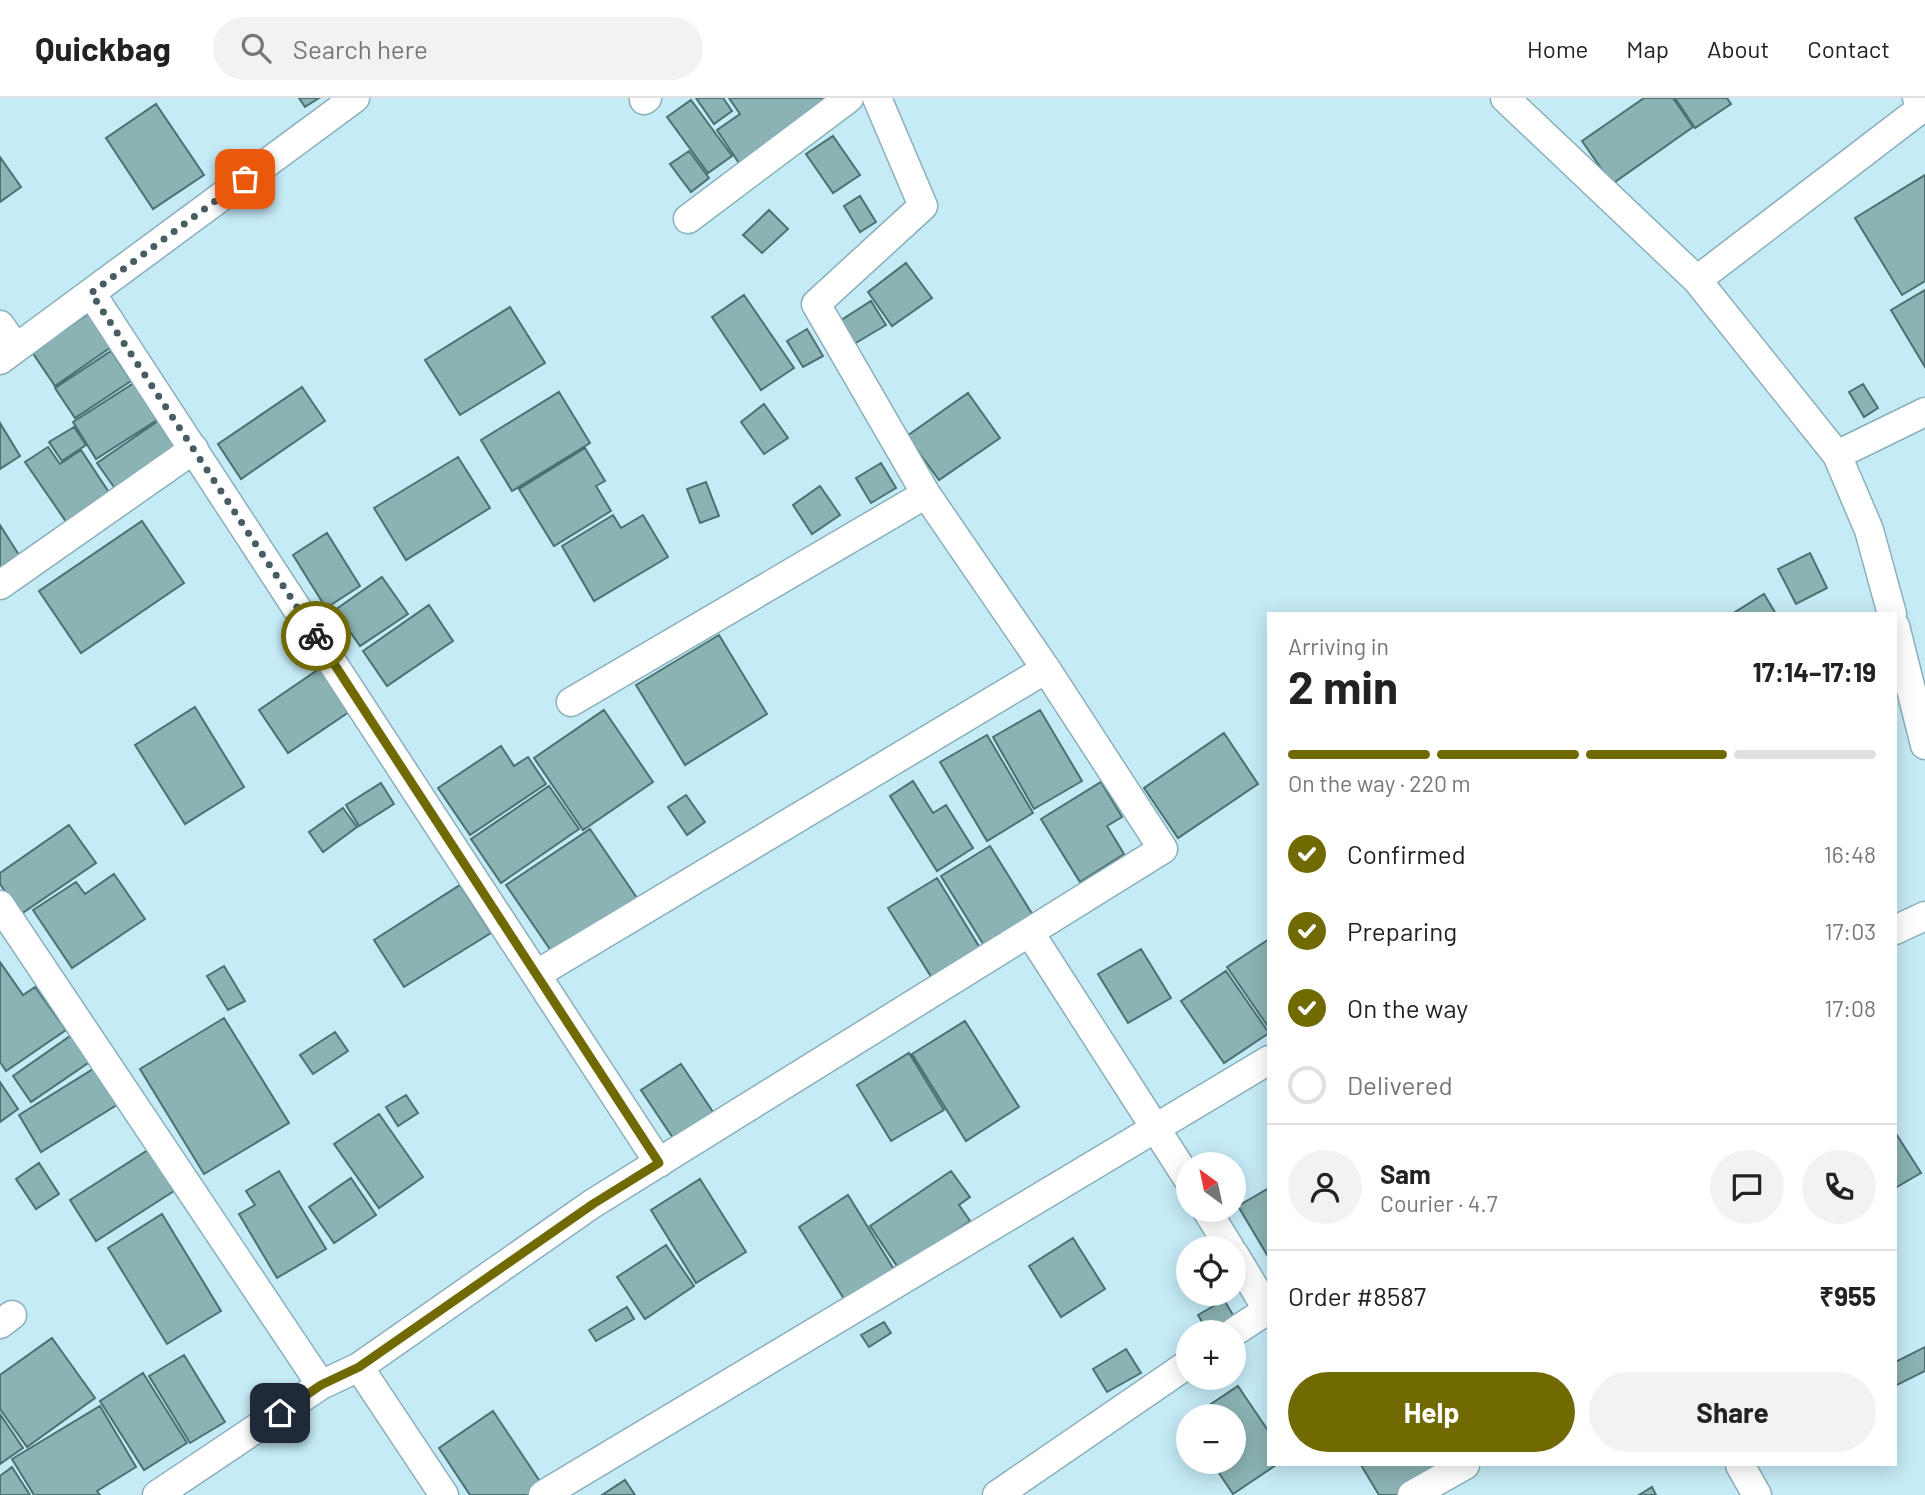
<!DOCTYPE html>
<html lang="en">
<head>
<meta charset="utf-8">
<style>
  body { margin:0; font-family:Barlow,sans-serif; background:#f2f2f2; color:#222; height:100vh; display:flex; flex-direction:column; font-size:26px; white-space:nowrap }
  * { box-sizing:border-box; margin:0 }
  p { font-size:23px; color:#767676 }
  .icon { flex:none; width:38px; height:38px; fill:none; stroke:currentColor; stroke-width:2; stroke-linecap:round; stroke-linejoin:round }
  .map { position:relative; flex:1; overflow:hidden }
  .panel { position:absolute; left:1267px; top:514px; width:630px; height:854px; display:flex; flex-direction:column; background:#fff; border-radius:0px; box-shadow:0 4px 18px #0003 }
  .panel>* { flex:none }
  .needle { width:46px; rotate:327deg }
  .buttons { position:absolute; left:1176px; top:1054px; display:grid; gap:14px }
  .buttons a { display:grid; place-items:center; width:70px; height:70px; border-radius:50%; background:#fff; box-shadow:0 4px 18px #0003; font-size:35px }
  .pin { position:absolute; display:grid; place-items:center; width:60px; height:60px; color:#fff; margin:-30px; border-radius:14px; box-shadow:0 4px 10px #0006 }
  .courier { position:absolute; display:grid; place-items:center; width:70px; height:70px; margin:-35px; border:5px solid #716a03; border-radius:50%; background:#fff; color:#222; box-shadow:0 2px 9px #0007 }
  .summary em { font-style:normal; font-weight:700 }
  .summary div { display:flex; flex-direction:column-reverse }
  .summary { display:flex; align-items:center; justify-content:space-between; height:119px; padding:0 21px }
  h1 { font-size:46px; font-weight:700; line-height:52px }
  .bar { display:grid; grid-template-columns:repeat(4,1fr); gap:10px 7px; align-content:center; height:84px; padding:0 21px }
  .bar i { height:9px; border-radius:5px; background:#e0e0e0 }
  .bar .active { background:#716a03 }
  .bar p { grid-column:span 4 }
  .line { display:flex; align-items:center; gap:18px; padding:0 21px; border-top:2px solid #e0e0e0 }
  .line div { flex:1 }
  .round { display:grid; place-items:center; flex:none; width:74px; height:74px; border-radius:37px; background:#f2f2f2 }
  ol { padding:0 21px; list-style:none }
  li { display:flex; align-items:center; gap:21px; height:77px }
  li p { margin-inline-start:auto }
  li .icon { padding:7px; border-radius:50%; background:#716a03; color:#fff; stroke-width:4 }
  li:last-child { color:#767676 }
  li i { width:38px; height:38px; border:4px solid #e0e0e0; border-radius:50% }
  .button { display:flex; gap:14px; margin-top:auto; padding:14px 21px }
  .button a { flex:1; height:80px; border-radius:42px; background:#716a03; color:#fff; font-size:28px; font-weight:700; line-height:80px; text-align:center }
  .button a+a { background:#f2f2f2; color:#222 }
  header { display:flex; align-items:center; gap:42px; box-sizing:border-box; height:98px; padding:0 35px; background:#fff; border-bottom:2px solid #e0e0e0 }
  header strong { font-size:33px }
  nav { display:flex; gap:38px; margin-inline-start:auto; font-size:24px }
  .search { width:490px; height:63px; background:#f2f2f2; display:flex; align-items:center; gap:18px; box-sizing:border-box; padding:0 24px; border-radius:38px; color:#767676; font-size:26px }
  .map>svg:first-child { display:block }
  .building { fill:#8bb3b3; stroke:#4b7172; stroke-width:2 }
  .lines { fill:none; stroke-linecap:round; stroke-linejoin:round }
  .minor-casing { stroke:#8aafba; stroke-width:31 }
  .minor { stroke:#fff; stroke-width:28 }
  .done { stroke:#475c63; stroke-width:7; stroke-dasharray:0 12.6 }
  .route { stroke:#716a03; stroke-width:9 }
</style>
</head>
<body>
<header>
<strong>Quickbag</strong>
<div class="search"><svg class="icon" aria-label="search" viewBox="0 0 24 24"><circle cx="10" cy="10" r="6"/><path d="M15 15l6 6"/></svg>Search here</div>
<nav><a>Home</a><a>Map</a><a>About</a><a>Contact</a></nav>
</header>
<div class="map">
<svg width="1925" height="1397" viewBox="0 0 1925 1397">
  <rect width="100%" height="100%" fill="#c5ebf7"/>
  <path class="building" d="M 299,0 L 319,0 L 305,9 Z
    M 696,0 L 723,0 L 732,13 L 714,26 Z
    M 729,0 L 836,0 L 739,65 L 717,32 L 740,16 Z
    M 1644,0 L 1673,0 L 1693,29 L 1612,86 L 1582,43 Z
    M 1675,0 L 1727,0 L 1731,6 L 1695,30 Z
    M 691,2 L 732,58 L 708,75 L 667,19 Z
    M 156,6 L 204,77 L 153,111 L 106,40 Z
    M 833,38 L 860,77 L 833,95 L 806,56 Z
    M 689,53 L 709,80 L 691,94 L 670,66 Z
    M 0,59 L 21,89 L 0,104 Z
    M 1925,77 L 1925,183 L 1902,197 L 1855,120 Z
    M 860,98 L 876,124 L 860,134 L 844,108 Z
    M 769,112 L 788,131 L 762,155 L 743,137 Z
    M 906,165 L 932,200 L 892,228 L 868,194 Z
    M 1925,192 L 1925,269 L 1891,212 Z
    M 744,197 L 794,270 L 761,292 L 712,219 Z
    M 871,203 L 886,227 L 849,249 L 835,226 Z
    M 510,209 L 545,265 L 460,317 L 425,262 Z
    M 91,214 L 114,247 L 55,288 L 32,254 Z
    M 807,231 L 823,258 L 803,269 L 787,243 Z
    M 111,253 L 131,283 L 75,320 L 55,290 Z
    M 134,285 L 157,322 L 96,361 L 73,324 Z
    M 1863,286 L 1878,310 L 1864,319 L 1849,294 Z
    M 302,289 L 325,323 L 241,381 L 218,346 Z
    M 559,294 L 590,345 L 512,393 L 481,342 Z
    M 968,295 L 1000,340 L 939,382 L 907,338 Z
    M 764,306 L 788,340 L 764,356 L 741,324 Z
    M 158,323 L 177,352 L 116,392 L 97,365 Z
    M 0,325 L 20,358 L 0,371 Z
    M 74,329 L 86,347 L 62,363 L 49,344 Z
    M 48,349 L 60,366 L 81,352 L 110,396 L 67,425 L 25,364 Z
    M 585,350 L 605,383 L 596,388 L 611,413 L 554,448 L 519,391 Z
    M 458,359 L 490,410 L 406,462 L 374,410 Z
    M 881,365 L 896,390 L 871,405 L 856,380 Z
    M 706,384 L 719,418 L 700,425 L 687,391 Z
    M 820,388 L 840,417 L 812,436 L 793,407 Z
    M 613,417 L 621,430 L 643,417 L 668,459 L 594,503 L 562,448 Z
    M 142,423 L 184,485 L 81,555 L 39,493 Z
    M 0,427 L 24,465 L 0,480 Z
    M 327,435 L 360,488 L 326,510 L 293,457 Z
    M 1810,455 L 1827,490 L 1796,506 L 1778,471 Z
    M 382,479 L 408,516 L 360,548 L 335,512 Z
    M 1764,496 L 1776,516 L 1732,516 Z
    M 429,507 L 453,543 L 387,588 L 363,553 Z
    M 719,537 L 767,616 L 685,667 L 636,587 Z
    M 322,569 L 352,612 L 288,655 L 259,612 Z
    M 195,609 L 244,689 L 185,726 L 135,647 Z
    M 604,612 L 653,684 L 583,732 L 534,660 Z
    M 1040,612 L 1082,683 L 1034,711 L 993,639 Z
    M 1224,635 L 1258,686 L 1178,740 L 1144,690 Z
    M 987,637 L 1033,715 L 987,743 L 940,664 Z
    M 501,648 L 514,668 L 528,659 L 546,686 L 470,737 L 438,690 Z
    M 913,683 L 933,715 L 946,707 L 973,750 L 937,773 L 890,698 Z
    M 1101,684 L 1122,719 L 1107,728 L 1124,756 L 1080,784 L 1041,721 Z
    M 381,685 L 394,706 L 359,728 L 346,707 Z
    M 549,688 L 579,731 L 501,785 L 471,741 Z
    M 686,697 L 705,724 L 687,737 L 668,709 Z
    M 343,710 L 357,729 L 323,754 L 309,734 Z
    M 69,727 L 96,765 L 21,816 L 0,786 L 0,775 Z
    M 590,731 L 637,800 L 554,857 L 506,787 Z
    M 990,748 L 1034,819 L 985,849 L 941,778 Z
    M 114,776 L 145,821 L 72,870 L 33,812 L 76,784 L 85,796 Z
    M 937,780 L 980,850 L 932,880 L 888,810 Z
    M 460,787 L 491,835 L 404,889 L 374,842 Z
    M 1269,841 L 1269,930 L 1227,869 Z
    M 1141,851 L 1171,900 L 1128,925 L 1098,876 Z
    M 0,864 L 23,897 L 35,889 L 66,932 L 6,973 L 0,964 Z
    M 224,868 L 245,903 L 228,912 L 207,878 Z
    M 1226,873 L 1269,935 L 1224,965 L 1181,903 Z
    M 224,920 L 289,1025 L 204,1076 L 140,971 Z
    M 965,923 L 1019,1009 L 966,1043 L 912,956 Z
    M 335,934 L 348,953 L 313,976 L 300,957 Z
    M 73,936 L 91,963 L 31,1004 L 13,978 Z
    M 909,955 L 944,1012 L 891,1043 L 857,987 Z
    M 681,966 L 713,1014 L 673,1040 L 641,992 Z
    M 98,968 L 120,1005 L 41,1054 L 19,1017 Z
    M 0,984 L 18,1011 L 0,1024 Z
    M 406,997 L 418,1015 L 398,1028 L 386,1009 Z
    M 379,1016 L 423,1079 L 379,1110 L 334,1046 Z
    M 1895,1034 L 1921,1075 L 1895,1090 Z
    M 148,1052 L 174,1093 L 96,1143 L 70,1102 Z
    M 39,1065 L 59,1096 L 36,1111 L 16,1081 Z
    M 279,1073 L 326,1151 L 277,1180 L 239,1116 L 255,1107 L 246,1093 Z
    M 951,1073 L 970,1099 L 959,1107 L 970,1123 L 899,1171 L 870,1128 Z
    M 351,1080 L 376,1117 L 334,1145 L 309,1109 Z
    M 700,1081 L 746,1154 L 696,1185 L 651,1112 Z
    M 1269,1090 L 1269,1160 L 1238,1108 Z
    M 848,1097 L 895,1173 L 846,1204 L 799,1129 Z
    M 162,1116 L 221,1213 L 167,1246 L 108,1150 Z
    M 1073,1140 L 1105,1191 L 1061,1219 L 1029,1168 Z
    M 666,1147 L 694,1188 L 645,1221 L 617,1179 Z
    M 1224,1202 L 1239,1227 L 1227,1234 L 1208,1234 L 1198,1217 Z
    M 627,1209 L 634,1221 L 596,1243 L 589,1232 Z
    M 884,1224 L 891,1235 L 869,1249 L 861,1237 Z
    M 52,1240 L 95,1300 L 27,1349 L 0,1311 L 0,1277 Z
    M 1925,1249 L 1925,1273 L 1895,1288 L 1895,1264 Z
    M 1126,1251 L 1141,1275 L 1107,1294 L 1093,1271 Z
    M 184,1257 L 225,1324 L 190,1345 L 149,1278 Z
    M 143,1275 L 187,1345 L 144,1372 L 100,1303 Z
    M 1238,1288 L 1269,1334 L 1269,1367 L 1276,1367 L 1233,1396 L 1211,1363 L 1234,1363 L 1234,1318 L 1193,1318 Z
    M 100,1308 L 136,1369 L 97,1393 L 100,1397 L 34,1397 L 12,1361 Z
    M 493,1313 L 543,1388 L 529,1397 L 470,1397 L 439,1350 Z
    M 0,1316 L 23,1350 L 0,1366 Z
    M 1361,1367 L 1447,1367 L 1399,1397 L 1379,1397 Z
    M 12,1369 L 30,1397 L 0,1397 L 0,1378 Z
    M 625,1382 L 635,1397 L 602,1397 Z
    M 1652,1389 L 1656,1397 L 1639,1397 Z"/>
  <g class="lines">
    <defs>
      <path id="minor" d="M 1505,0 L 1697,182 L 1837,357 L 1869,432 L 1892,516
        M 644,2 L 647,0
        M 688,121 L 849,0
        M 1697,182 L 1922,10 L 1917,0
        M 91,195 L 659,1065
        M 0,227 L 16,250
        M 0,262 L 355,0
        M 1837,357 L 1925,314
        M 0,487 L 194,351
        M 1895,528 L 1925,647
        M 571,604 L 926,396
        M 0,807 L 321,1287
        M 1895,832 L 1925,818
        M 1030,835 L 1188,1081
        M 537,876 L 1046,571
        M 1206,1111 L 1230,1150
        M 1234,1156 L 1267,1211
        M 0,1226 L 12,1217
        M 1234,1234 L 1269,1211
        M 359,1269 L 444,1397
        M 1740,1367 L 1757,1397
        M 157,1397 L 321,1287 L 359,1269 L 592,1106 L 1163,751 L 1046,571 L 926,396 L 816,206 L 923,108 L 877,0
        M 543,1397 L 1269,962
        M 997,1397 L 1188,1266
        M 1412,1397 L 1465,1367"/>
    </defs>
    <use href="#minor" class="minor-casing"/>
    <use href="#minor" class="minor"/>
  </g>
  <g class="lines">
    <path class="done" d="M 245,81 L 91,195 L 316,538"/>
    <path class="route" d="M 280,1315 L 321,1287 L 359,1269 L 593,1106 L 659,1065 L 316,538"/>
  </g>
</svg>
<div class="buttons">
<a><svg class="needle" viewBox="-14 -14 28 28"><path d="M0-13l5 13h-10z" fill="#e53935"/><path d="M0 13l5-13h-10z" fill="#767676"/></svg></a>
<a><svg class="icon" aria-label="locate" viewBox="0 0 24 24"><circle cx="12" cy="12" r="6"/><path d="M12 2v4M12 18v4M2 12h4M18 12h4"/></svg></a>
<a>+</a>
<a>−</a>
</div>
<div class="pin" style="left:245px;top:81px;background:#ea580c"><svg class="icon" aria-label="bag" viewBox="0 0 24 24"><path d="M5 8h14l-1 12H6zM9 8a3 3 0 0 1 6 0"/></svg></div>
<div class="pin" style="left:280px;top:1315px;background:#1f2937"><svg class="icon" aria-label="home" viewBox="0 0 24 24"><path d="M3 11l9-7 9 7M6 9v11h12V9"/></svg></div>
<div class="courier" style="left:316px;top:538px"><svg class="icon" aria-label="bike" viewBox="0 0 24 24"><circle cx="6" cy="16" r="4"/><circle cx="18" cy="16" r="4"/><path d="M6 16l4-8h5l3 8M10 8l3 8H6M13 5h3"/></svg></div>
<section class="panel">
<div class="summary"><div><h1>2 min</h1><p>Arriving in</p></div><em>17:14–17:19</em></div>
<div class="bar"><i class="active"></i><i class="active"></i><i class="active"></i><i></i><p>On the way · 220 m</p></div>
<ol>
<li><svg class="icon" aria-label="check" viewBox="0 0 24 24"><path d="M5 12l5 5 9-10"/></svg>Confirmed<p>16:48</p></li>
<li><svg class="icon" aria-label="check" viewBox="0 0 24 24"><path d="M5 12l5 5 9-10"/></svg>Preparing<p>17:03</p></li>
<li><svg class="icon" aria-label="check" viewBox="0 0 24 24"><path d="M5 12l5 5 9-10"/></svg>On the way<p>17:08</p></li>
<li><i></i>Delivered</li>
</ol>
<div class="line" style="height:126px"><a class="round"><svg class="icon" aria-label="person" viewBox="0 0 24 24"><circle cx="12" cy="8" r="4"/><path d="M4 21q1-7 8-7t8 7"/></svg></a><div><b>Sam</b><p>Courier · 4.7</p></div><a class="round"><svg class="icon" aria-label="chat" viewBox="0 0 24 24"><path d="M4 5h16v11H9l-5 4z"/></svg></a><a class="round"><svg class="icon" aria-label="phone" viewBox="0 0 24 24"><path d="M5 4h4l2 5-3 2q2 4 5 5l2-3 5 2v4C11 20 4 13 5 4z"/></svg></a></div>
<div class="line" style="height:91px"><div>Order #8587</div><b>₹955</b></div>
<div class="button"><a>Help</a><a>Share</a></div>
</section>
</div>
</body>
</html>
